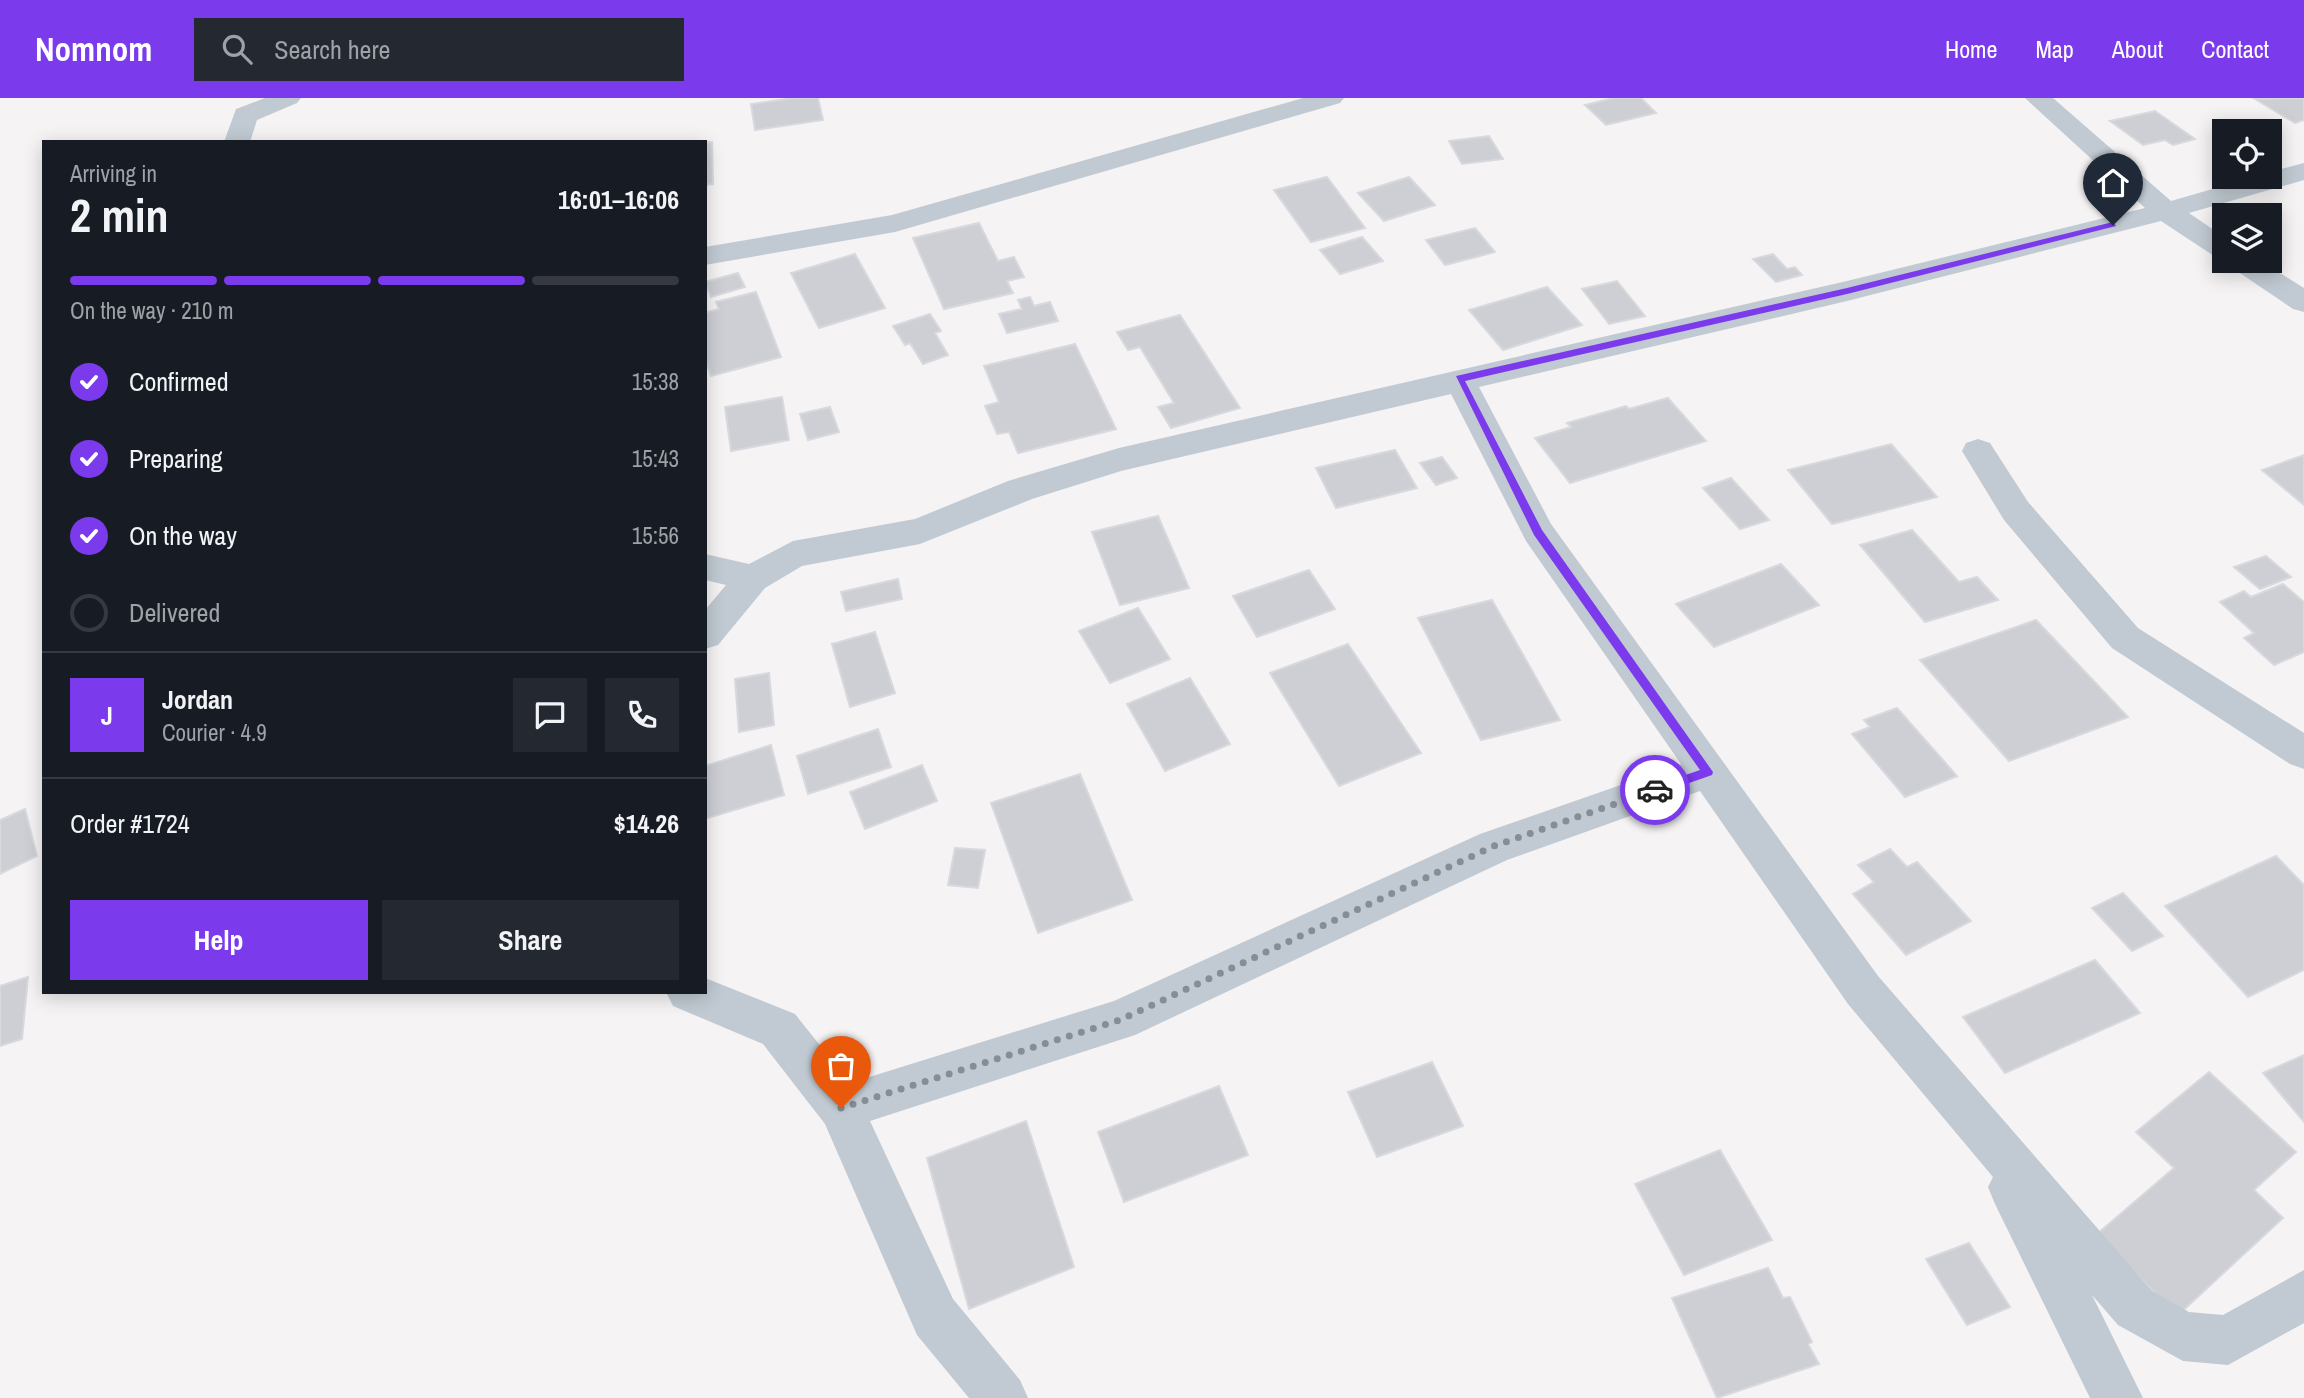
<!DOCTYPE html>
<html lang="en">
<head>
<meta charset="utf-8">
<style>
  body { margin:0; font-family:"Archivo Narrow",sans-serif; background:#242831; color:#f1f3f6; height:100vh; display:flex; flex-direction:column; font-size:26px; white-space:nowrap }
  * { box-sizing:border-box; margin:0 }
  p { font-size:23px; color:#9ea1a6 }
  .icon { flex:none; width:38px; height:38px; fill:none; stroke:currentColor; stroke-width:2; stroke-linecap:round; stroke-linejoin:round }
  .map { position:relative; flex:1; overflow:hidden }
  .side { position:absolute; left:42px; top:42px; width:665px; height:854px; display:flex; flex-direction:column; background:#171b24; border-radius:0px; box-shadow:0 4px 18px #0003 }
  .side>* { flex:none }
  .tools { position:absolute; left:2212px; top:21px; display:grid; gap:14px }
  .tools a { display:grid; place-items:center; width:70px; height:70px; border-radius:0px; background:#171b24; box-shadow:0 4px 18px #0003; font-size:35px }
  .pin { position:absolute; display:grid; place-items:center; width:60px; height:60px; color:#fff; margin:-72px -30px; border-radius:50% 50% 50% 0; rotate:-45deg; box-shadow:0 0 7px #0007 }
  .pin .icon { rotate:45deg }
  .courier { position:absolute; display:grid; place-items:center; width:70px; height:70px; margin:-35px; border:5px solid #7c3aed; border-radius:50%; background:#fff; color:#222; box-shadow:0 2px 9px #0007 }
  .head em { font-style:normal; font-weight:700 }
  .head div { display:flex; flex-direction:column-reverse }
  .head { display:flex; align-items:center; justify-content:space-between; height:119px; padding:0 28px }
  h1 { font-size:46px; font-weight:700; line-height:52px }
  .bar { display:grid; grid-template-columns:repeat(4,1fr); gap:10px 7px; align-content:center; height:84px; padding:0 28px }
  .bar i { height:9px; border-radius:5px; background:#363941 }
  .bar .active { background:#7c3aed }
  .bar p { grid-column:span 4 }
  .line { display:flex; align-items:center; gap:18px; padding:0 28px; border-top:2px solid #363941 }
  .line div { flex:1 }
  .round { display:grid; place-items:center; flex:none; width:74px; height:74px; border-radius:0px; background:#242831 }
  ol { padding:0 28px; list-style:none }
  li { display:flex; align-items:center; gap:21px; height:77px }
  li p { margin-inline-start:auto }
  li .icon { padding:7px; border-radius:50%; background:#7c3aed; color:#fff; stroke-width:4 }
  li:last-child { color:#9ea1a6 }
  li i { width:38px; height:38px; border:4px solid #363941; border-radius:50% }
  .cta { display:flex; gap:14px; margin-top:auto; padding:14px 28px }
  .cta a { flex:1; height:80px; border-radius:0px; background:#7c3aed; color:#fff; font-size:28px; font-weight:700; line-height:80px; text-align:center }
  .cta a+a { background:#242831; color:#f1f3f6 }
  header { display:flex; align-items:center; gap:42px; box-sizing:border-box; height:98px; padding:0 35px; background:#7c3aed; color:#fff }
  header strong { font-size:33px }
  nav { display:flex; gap:38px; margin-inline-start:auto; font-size:24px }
  .search { width:490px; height:63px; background:#242831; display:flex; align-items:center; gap:18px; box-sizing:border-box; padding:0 24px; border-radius:0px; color:#9ea1a6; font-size:26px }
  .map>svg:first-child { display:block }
  .building { fill:#cdcfd5; stroke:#d7d9de; stroke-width:2 }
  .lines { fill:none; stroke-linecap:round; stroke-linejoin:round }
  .street { fill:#c1cad2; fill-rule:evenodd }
  .route { fill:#7c3aed }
  .done { stroke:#868d94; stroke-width:7; stroke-dasharray:0 12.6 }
</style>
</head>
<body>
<header>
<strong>Nomnom</strong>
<div class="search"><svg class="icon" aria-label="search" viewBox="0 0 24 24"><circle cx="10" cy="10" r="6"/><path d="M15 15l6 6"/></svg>Search here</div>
<nav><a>Home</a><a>Map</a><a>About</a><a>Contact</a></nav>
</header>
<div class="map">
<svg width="2304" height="1300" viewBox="0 0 2304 1300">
  <rect width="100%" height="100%" fill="#f5f3f3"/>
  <path class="building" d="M 794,0 L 818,0 L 823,22 L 755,32 L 751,6 Z
    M 1614,0 L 1641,0 L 1656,15 L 1606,27 L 1585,7 Z
    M 2304,0 L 2304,22 L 2295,25 L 2255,1 Z
    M 2155,13 L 2195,41 L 2173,47 L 2165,42 L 2143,47 L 2110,23 Z
    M 1489,38 L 1503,61 L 1462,66 L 1449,43 Z
    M 705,44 L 712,44 L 713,86 L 705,87 Z
    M 1327,79 L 1365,130 L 1311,144 L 1274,92 Z
    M 1409,79 L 1435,107 L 1384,123 L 1358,95 Z
    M 979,125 L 998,163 L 1014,159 L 1024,179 L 1007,183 L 1013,195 L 944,211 L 913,140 Z
    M 1475,130 L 1495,154 L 1445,167 L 1426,142 Z
    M 1362,139 L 1383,163 L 1340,176 L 1320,152 Z
    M 855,156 L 885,210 L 819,230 L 791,175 Z
    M 1773,156 L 1787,171 L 1795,169 L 1802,177 L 1776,184 L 1753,161 Z
    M 738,175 L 745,189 L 711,199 L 705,184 Z
    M 1617,183 L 1645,218 L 1609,226 L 1582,191 Z
    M 1547,189 L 1582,227 L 1503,252 L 1469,212 Z
    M 756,194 L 781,259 L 711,278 L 705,260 L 705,215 L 719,211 L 716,204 Z
    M 1030,199 L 1034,208 L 1050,204 L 1058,223 L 1007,235 L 999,216 L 1022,211 L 1018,202 Z
    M 930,216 L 941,233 L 935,235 L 948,257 L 923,266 L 910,245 L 905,247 L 893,228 Z
    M 1180,217 L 1240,310 L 1171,330 L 1158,309 L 1174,305 L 1140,249 L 1128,252 L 1117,234 Z
    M 1075,246 L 1116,331 L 1018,355 L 1009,334 L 997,336 L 985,308 L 999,304 L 984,268 Z
    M 782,299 L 789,342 L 731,353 L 725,309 Z
    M 1668,300 L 1706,343 L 1570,385 L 1535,340 L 1571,329 L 1567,325 L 1626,308 L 1629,311 Z
    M 830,309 L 839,334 L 808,342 L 800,316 Z
    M 1891,346 L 1937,399 L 1832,426 L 1788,372 Z
    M 1395,352 L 1417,390 L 1336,410 L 1316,370 Z
    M 2304,357 L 2304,407 L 2262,372 Z
    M 1442,359 L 1457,380 L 1436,387 L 1420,365 Z
    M 1731,380 L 1769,422 L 1740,431 L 1703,390 Z
    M 1158,418 L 1189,490 L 1120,507 L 1092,434 Z
    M 1912,432 L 1959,484 L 1977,479 L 1998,502 L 1925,524 L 1860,447 Z
    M 2266,458 L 2291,479 L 2260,491 L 2234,469 Z
    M 1781,466 L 1819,507 L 1714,549 L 1676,506 Z
    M 1309,472 L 1335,511 L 1257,539 L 1233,498 Z
    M 898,481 L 902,501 L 846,513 L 841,494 Z
    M 2283,486 L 2304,504 L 2304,554 L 2274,567 L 2244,540 L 2254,535 L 2220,504 L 2244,493 L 2251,499 Z
    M 1492,502 L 1560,622 L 1481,642 L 1418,520 Z
    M 1138,510 L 1170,561 L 1110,585 L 1079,533 Z
    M 2036,522 L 2128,619 L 2009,663 L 1920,562 Z
    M 875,534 L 895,595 L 850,609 L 832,546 Z
    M 1348,546 L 1421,655 L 1339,688 L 1270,575 Z
    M 769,575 L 774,627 L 739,634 L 735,581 Z
    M 1190,580 L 1230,646 L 1165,673 L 1127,606 Z
    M 1897,610 L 1957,678 L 1905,699 L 1852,636 L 1870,629 L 1864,622 Z
    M 878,631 L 891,669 L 808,696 L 797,658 Z
    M 771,647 L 784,697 L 705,721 L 705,668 Z
    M 922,667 L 937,703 L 865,731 L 850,694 Z
    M 1080,676 L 1132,802 L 1038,835 L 991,705 Z
    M 25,711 L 37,758 L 0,776 L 0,722 Z
    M 955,750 L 985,752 L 978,790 L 948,787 Z
    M 1890,751 L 1907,769 L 1917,764 L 1971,823 L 1906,857 L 1853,796 L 1874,784 L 1858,767 Z
    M 2276,758 L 2304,787 L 2304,872 L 2248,899 L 2165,808 Z
    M 2123,795 L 2163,838 L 2132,853 L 2092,810 Z
    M 2095,862 L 2140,915 L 2005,975 L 1963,919 Z
    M 28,879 L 22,941 L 0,948 L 0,888 Z
    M 2304,957 L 2304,1024 L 2263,975 Z
    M 1432,964 L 1463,1028 L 1377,1059 L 1348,994 Z
    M 2209,974 L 2296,1054 L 2254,1092 L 2283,1120 L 2177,1218 L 2097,1136 L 2174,1070 L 2136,1034 Z
    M 1219,988 L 1248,1057 L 1124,1104 L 1098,1034 Z
    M 1026,1023 L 1074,1169 L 969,1211 L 927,1060 Z
    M 1720,1052 L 1772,1142 L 1684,1177 L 1635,1086 Z
    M 1969,1145 L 2010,1209 L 1967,1227 L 1926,1161 Z
    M 1768,1170 L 1783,1200 L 1790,1199 L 1812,1244 L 1808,1246 L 1819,1266 L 1717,1300 L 1672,1200 Z"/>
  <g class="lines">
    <path class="street" d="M 265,0 L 301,0 L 297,5 L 257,22 L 250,44 L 224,44 L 236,11 Z
      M 1303,0 L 1344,0 L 1340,5 L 895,134 L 705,167 L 705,149 L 892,117 Z
      M 2025,0 L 2053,0 L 2171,103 L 2254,79 L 2270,79 L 2270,74 L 2304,65 L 2304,82 L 2189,115 L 2224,139 L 2224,161 L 2214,158 L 2161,123 L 1847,203 L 1479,289 L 1551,426 L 1878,878 L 2152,1193 L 2189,1214 L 2223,1217 L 2304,1172 L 2304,1225 L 2228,1267 L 2183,1263 L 2118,1227 L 2092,1197 L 2143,1300 L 2090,1300 L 1995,1106 L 1988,1089 L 1993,1079 L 1848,906 L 1700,693 L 1507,762 L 1135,937 L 870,1023 L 953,1201 L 1020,1282 L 1028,1300 L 969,1300 L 917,1237 L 825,1026 L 763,946 L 673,908 L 666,894 L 705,894 L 705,880 L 795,916 L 850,985 L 1114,903 L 1480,736 L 1681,666 L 1526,443 L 1451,296 L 1121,373 L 1032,401 L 920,446 L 802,468 L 765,490 L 718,547 L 705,551 L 705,512 L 726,487 L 705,482 L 705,456 L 749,466 L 793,443 L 915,421 L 1008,383 L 1119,350 L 1847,183 L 2145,110 Z
      M 2226,163 L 2261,163 L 2304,190 L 2304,214 L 2293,211 L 2231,169 Z
      M 1978,341 L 1990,345 L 2028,404 L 2138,530 L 2304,635 L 2304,671 L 2290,666 L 2112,550 L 2004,422 L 1962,353 L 1966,345 Z"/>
  </g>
  <path class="route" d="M 2113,124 L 2116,128 L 1847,196 L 1465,283 L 1542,432 L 1713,674 L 1712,677 L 1655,697 L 1651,696 L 1651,689 L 1700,672 L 1534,437 L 1456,278 L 1847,190 Z"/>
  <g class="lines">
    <path class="done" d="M 841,1010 L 1120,922 L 1494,748 L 1655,692"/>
  </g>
</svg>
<div class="tools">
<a><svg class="icon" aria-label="locate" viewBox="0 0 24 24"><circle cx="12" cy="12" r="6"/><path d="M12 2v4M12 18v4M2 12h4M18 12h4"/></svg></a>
<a><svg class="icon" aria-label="layers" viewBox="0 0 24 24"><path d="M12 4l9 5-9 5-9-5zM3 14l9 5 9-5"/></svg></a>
</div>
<div class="pin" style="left:841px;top:1010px;background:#ea580c"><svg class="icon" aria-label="bag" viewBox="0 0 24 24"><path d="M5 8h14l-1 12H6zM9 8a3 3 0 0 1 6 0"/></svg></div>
<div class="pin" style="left:2113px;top:127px;background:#1f2937"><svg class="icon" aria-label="home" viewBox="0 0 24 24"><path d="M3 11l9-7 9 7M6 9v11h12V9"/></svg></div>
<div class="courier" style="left:1655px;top:692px"><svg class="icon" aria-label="car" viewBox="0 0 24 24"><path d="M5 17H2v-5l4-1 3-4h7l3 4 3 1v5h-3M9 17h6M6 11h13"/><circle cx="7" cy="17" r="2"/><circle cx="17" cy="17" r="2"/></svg></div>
<section class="side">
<div class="head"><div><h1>2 min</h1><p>Arriving in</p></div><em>16:01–16:06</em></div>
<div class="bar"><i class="active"></i><i class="active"></i><i class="active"></i><i></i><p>On the way · 210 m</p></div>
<ol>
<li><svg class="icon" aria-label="check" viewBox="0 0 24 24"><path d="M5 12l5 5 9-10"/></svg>Confirmed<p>15:38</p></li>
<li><svg class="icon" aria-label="check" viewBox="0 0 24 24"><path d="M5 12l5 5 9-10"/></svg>Preparing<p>15:43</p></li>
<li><svg class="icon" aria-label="check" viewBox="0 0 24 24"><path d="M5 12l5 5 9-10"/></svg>On the way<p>15:56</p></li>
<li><i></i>Delivered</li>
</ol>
<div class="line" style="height:126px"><b class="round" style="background:#7c3aed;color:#fff">J</b><div><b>Jordan</b><p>Courier · 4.9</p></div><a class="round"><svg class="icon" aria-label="chat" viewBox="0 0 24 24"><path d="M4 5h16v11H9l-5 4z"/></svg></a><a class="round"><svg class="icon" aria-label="phone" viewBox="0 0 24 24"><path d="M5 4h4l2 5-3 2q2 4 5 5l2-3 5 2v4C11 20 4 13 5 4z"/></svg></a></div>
<div class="line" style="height:91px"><div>Order #1724</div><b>$14.26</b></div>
<div class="cta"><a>Help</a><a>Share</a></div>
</section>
</div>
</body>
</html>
